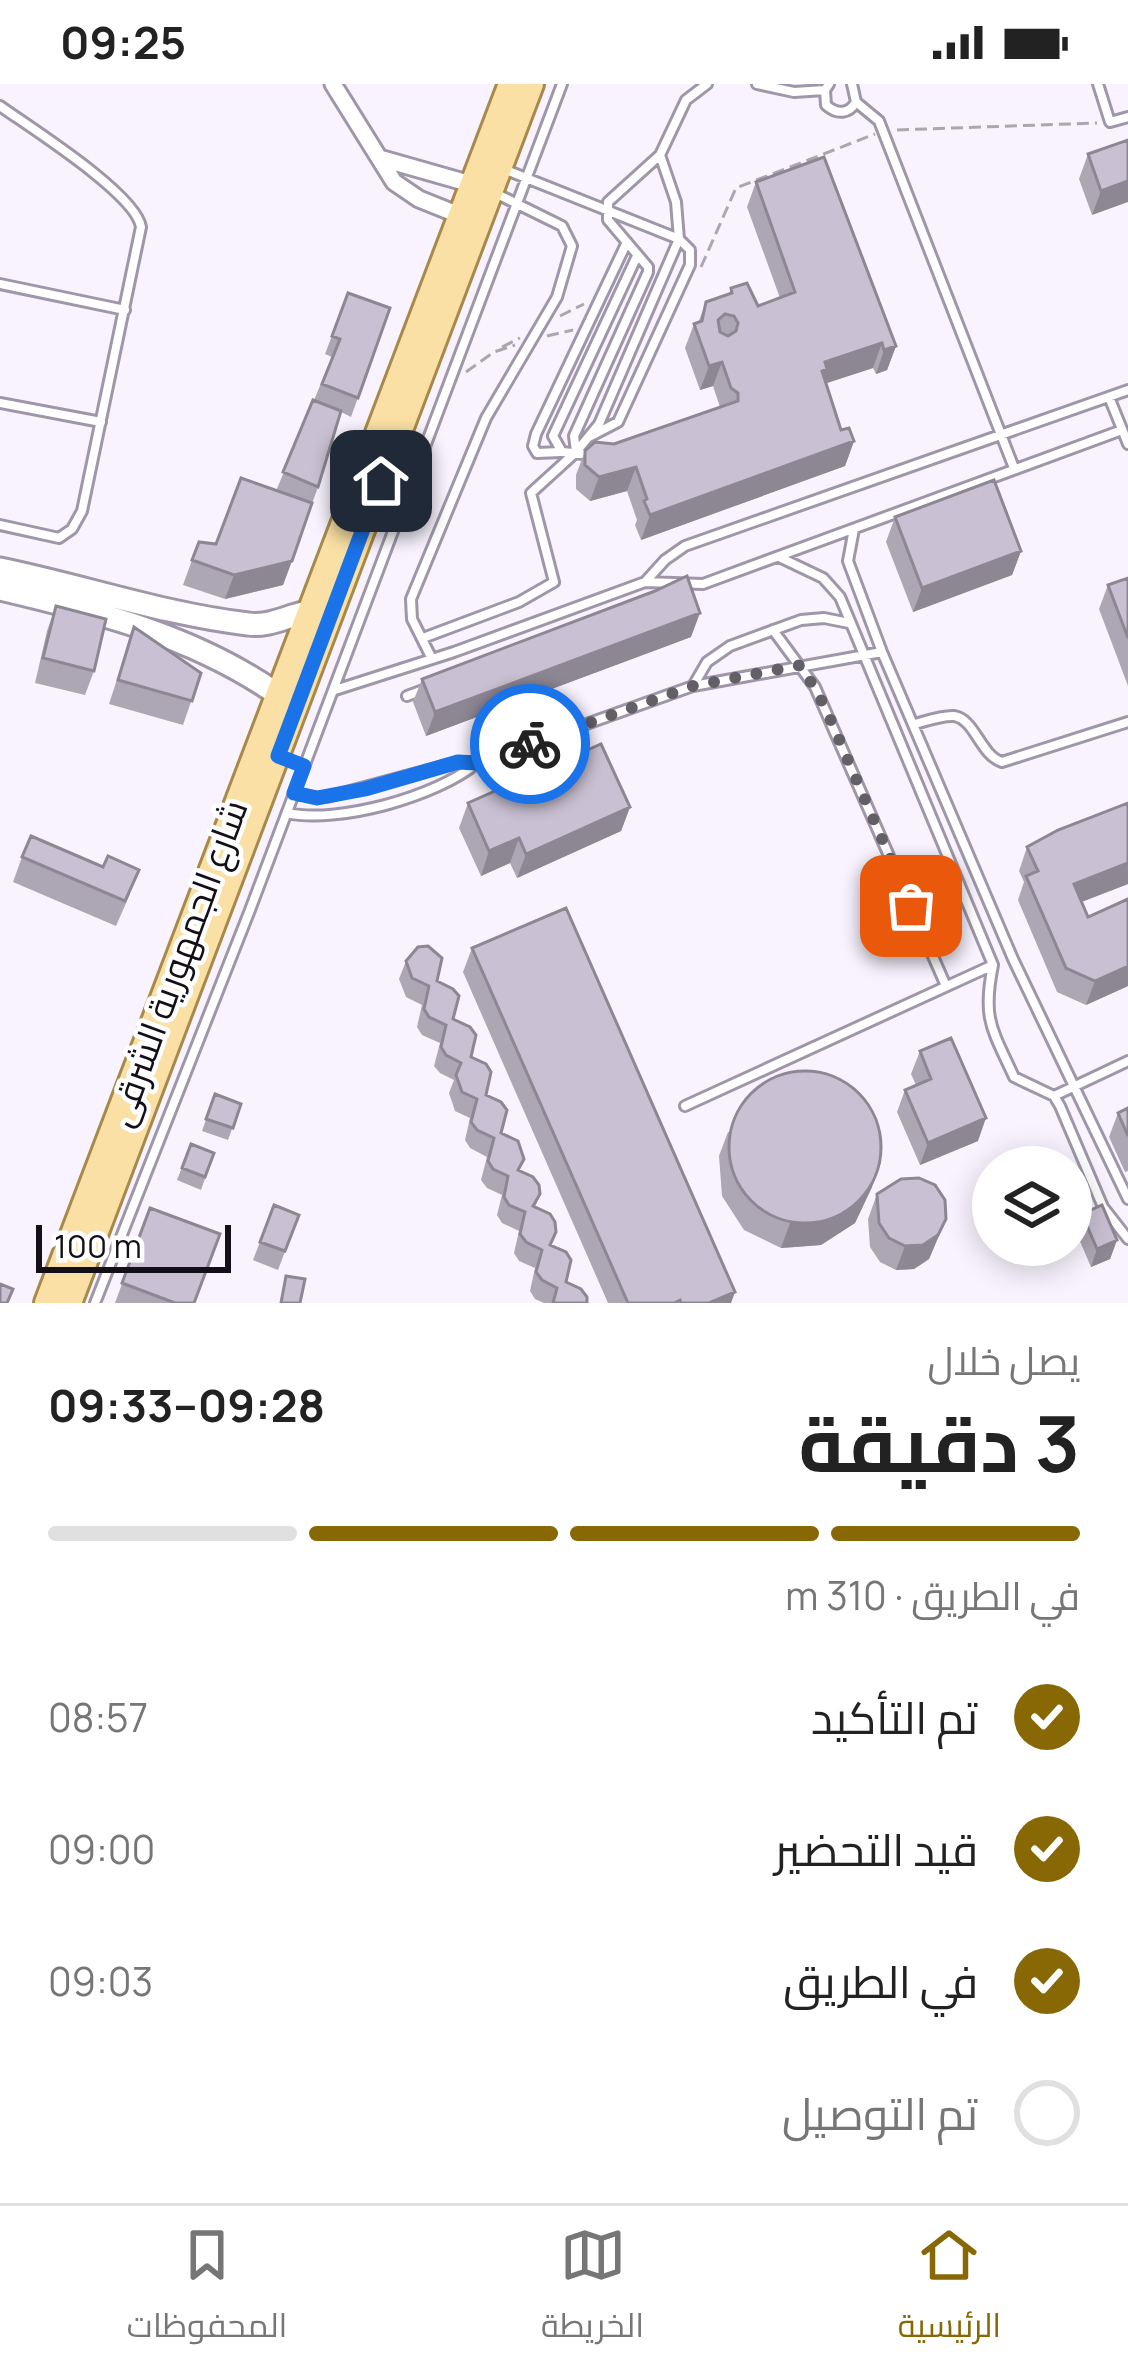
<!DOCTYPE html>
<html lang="ar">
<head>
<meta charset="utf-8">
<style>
  body { margin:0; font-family:Manrope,Cairo,sans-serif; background:#f2f2f2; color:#222; direction:rtl; height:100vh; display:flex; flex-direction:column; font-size:45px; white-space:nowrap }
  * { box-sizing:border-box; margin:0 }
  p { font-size:39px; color:#767676 }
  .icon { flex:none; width:66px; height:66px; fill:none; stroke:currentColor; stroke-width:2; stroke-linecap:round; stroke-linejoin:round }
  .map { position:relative; height:1219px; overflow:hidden; direction:ltr }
  .sheet { display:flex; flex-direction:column; background:#fff; flex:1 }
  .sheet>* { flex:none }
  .fabs { position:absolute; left:972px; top:1062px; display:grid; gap:24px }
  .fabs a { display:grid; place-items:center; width:120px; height:120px; border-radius:50%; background:#fff; box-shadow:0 6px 30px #0003; font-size:60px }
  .scale { position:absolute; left:36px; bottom:30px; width:195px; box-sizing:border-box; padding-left:12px; border:6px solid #120f16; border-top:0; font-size:33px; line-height:42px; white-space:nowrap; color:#120f16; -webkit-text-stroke:9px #fff; paint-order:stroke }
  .pin { position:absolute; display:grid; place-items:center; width:102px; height:102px; color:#fff; margin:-51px; border-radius:24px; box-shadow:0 6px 18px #0006 }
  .courier { position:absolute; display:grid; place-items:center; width:120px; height:120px; margin:-60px; border:9px solid #1a73e8; border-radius:50%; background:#fff; color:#222; box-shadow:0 3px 15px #0007 }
  .head em { font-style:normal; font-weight:700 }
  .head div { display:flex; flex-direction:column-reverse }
  .head { display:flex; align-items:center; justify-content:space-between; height:204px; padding:0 48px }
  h1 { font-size:78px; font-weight:700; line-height:90px }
  .bar { display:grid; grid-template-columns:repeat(4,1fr); gap:18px 12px; align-content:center; height:144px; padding:0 48px }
  .bar i { height:15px; border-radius:9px; background:#e0e0e0 }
  .bar .on { background:#886805 }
  .bar p { grid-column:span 4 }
  ol { padding:0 48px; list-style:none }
  li { display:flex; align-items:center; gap:36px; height:132px }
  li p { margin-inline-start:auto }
  li .icon { padding:12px; border-radius:50%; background:#886805; color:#fff; stroke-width:4 }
  li:last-child { color:#767676 }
  li i { width:66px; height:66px; border:6px solid #e0e0e0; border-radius:50% }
  .status { display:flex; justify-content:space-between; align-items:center; height:84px; padding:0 60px; background:#fff; direction:ltr }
  .status svg { height:33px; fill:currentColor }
  .tabs { display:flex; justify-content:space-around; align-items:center; height:168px; border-top:3px solid #e0e0e0; background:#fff; font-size:33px; color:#767676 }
  .tabs a { display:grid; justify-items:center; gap:6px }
  .tabs .on { color:#886805 }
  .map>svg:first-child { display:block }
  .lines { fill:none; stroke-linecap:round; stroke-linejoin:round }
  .service-casing { stroke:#9f97a9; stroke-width:14 }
  .minor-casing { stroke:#9f97a9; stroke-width:21 }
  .secondary-casing { stroke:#9f97a9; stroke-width:27 }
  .primary-casing { stroke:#a78a4b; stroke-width:30 }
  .path { stroke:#aba7b1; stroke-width:3; stroke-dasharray:12 6; stroke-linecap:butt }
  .service { stroke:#fff; stroke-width:8 }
  .minor { stroke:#fff; stroke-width:15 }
  .secondary { stroke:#fff; stroke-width:21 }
  .primary { stroke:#fae0a4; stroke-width:24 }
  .wall { fill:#ada6b5 }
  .shaded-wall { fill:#8d8794 }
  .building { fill:#c9c1d3; stroke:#8d8794; stroke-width:3; fill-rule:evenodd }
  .done { stroke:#625f67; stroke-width:12; stroke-dasharray:0 21.6 }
  .route { stroke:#1a73e8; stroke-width:15 }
  .labels { text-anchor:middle; stroke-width:9; stroke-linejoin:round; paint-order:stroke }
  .street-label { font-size:36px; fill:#120f16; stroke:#fff }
</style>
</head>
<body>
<div class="status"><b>09:25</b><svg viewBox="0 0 49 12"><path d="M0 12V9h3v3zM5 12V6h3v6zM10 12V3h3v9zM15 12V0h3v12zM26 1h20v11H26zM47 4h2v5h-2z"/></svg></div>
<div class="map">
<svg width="1128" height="1219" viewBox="0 0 1128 1219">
  <rect width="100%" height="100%" fill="#f8f3fe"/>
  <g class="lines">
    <defs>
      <path id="service" d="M 757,0 L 794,8 L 825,6
        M 829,0 L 825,6 L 826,21 C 837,31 849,30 856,18 L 852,0
        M 1098,0 L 1110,38 L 1128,33
        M 856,18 L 879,37 L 1014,384
        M 0,22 C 31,44 136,110 141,143 L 82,427 L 72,445 L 59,454 L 0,441
        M 506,86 L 679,155 L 690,166 L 690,181 L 618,338 L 589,353
        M 0,200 L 125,226
        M 1109,313 L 1128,360
        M 0,319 L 101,338
        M 576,367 L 574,352 L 648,188 L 648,183 L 608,136 L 608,118 L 660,71 L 686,16 L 707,0
        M 560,368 L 537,369 L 533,362 L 536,350 L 627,158
        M 594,371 L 562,368 L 553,352 L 637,172
        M 854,445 L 848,477 L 882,568 L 1013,875 L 1128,1115
        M 779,473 L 823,494 L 840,513 L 993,881 C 982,935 992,945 1014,993 L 1054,1012 L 1060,1022 L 1103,1123 L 1128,1155
        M 646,497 L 665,476 L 685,462 L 1128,306
        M 773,546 L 815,603 L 946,902
        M 423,554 L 519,518 L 554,498 L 531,409 L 576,368 L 599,340 L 679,155 L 676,118 L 660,71
        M 432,575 L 412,535 L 411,515 L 486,334 L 557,213 L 572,162 L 562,142 L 497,110
        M 693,602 L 707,578 L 730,562 L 801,536 L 824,534 L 849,539
        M 335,606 L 454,568 L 645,498 L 703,500 L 1122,346
        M 407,612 L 423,606
        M 915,640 C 926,637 943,631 954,632 C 975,635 980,671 1002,678 L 1128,638
        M 294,709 L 317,714 L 331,712 L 458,678 L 475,679
        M 287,729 C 338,740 436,713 477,679 L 693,602 L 882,568
        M 1054,1012 L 1128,977
        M 685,1022 L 991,882
        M 95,1219 L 250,826 L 562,0"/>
      <path id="minor" d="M 333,0 L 394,98 L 419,115 L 464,133
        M 383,75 L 478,102"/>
      <path id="secondary" d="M 0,485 C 83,502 163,530 248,540 C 275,544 298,524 320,529
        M 0,505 C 98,528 194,552 277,610"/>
      <path id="primary" d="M 47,1219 L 511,0
        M 69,1219 L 531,0"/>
    </defs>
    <use href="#service" class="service-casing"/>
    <use href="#minor" class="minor-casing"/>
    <use href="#secondary" class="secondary-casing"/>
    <use href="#primary" class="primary-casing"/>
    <path class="path" d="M 897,46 L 1097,39
      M 701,183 L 736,104 L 875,50
      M 560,232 L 584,220
      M 547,252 L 573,246
      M 502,263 L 520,254
      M 466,288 L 494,268 L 515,261"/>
    <use href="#service" class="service"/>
    <use href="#minor" class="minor"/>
    <use href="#secondary" class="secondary"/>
    <use href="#primary" class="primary"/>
  </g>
  <path class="wall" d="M 1128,56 L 1092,131 L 1079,95 L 1088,70 Z
    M 756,98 L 896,262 L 887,286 L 876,290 L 873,284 L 826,299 L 841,346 L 854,357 L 845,382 L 641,456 L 635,441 L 637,436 L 627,407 L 590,417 L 576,405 L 576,391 L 585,367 L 614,360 L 720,323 L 713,302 L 700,306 L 685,264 L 694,240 L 698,239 L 706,218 L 729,210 L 731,204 L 758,222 L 780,214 L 747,123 Z
    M 348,209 L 390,224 L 351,333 L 341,328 L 318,403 L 283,501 L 225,515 L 183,501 L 192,476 L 216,460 L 276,407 L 332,273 L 325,270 Z
    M 895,433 L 1021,467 L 1012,491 L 913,528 L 886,458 Z
    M 1128,494 L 1128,602 L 1099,525 L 1108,501 Z
    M 56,522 L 94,587 L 85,611 L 35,599 L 47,547 Z
    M 134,543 L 201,589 L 183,641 L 109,620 Z
    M 691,553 L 426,652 L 413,618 L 422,595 Z
    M 468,719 L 630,723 L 621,747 L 517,794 L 510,779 L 481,792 L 459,744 Z
    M 1128,719 L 1128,800 L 1081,818 L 1088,833 L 1128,815 L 1128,902 L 1086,921 L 1057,908 L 1018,816 L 1024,798 L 1019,787 L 1027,763 Z
    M 22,773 L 103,783 L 130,810 L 116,842 L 13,798 Z
    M 472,864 L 731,1219 L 608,1219 L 463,888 Z
    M 406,877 L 437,897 L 471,973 L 501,1049 L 520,1086 L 540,1110 L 535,1123 L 566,1198 L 587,1219 L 544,1219 L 535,1215 L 530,1207 L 535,1184 L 519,1177 L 514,1169 L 519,1147 L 502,1139 L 497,1131 L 502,1111 L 487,1104 L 481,1096 L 487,1073 L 470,1064 L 465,1056 L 470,1034 L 455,1027 L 449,1009 L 454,996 L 440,989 L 434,982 L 440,959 L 422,951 L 417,943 L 422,921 L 406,913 L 399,895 Z
    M 920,967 L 978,1057 L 920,1081 L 897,1028 L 905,1006 L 916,1001 L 911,990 Z
    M 215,1010 L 241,1020 L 228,1056 L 202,1047 Z
    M 1128,1024 L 1128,1087 L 1125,1088 L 1109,1053 L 1118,1029 Z
    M 728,1048 L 872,1103 L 855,1139 L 821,1161 L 781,1164 L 744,1146 L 722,1112 L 719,1072 Z
    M 191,1060 L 214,1069 L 201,1106 L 177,1096 Z
    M 877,1110 L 946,1135 L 929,1175 L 914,1185 L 896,1186 L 880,1178 L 870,1163 L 868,1135 Z
    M 274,1121 L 299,1131 L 278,1186 L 253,1176 Z
    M 150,1124 L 195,1219 L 115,1219 Z
    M 1082,1130 L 1117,1156 L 1110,1175 L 1091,1183 L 1076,1148 Z"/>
  <path class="shaded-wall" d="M 1128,97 L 1128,118 L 1092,131 L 1101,107 Z
    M 882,259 L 873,284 L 821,301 L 818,309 L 825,278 Z
    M 896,262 L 887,286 L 876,290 L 884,266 Z
    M 722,278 L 713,302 L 700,306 L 709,282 Z
    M 854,357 L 845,382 L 641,456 L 650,431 Z
    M 636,383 L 627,407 L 590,417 L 599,393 Z
    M 1021,467 L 1012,491 L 913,528 L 922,504 Z
    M 292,477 L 283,501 L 225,515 L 234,491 Z
    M 700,529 L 691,553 L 426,652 L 435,628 Z
    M 630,723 L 621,747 L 517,794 L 526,770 Z
    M 519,754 L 510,779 L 481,792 L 489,767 Z
    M 1128,779 L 1128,800 L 1066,824 L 1074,800 Z
    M 1128,882 L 1128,902 L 1086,921 L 1095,897 Z
    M 986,1034 L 978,1057 L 920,1081 L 928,1059 Z
    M 881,1078 L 872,1103 L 855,1139 L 821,1161 L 781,1164 L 790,1139 Z
    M 946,1135 L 929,1175 L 914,1185 L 896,1186 L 905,1162 Z
    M 1117,1156 L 1110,1175 L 1091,1183 L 1097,1165 Z
    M 735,1208 L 731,1219 L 709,1219 Z"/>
  <path class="building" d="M 1128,56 L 1128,97 L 1101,107 L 1088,70 Z
    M 824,73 L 896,262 L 884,266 L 882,259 L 825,278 L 827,285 L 822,287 L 841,346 L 849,344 L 854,357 L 650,431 L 644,417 L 647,415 L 636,383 L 599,393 L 585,381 L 585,367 L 595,358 L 614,360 L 738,317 L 738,309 L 731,304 L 722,278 L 709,282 L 694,240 L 702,237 L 706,218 L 732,209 L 731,204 L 747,199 L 758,222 L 795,208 L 756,98 ZM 725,230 L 734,232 L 738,239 L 736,247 L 728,252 L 720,248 L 718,236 Z
    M 348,209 L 390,224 L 358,314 L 322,300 L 340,255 L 332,252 Z
    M 313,316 L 341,327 L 318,403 L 283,388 Z
    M 241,394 L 312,419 L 292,477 L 234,491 L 192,476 L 199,458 L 216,460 Z
    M 994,396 L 1021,467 L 922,504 L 895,433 Z
    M 687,492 L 700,529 L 435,628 L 422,595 L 655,507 Z
    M 1128,494 L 1128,554 L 1108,501 Z
    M 56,522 L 106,535 L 94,587 L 43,574 Z
    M 134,543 L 201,589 L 192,617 L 118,596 Z
    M 601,660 L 630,723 L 526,770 L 519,754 L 489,767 L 468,719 Z
    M 1128,719 L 1128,779 L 1074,800 L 1088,833 L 1128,815 L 1128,882 L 1095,897 L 1066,884 L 1026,792 L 1038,787 L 1027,763 L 1058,746 Z
    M 31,752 L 103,783 L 108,772 L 139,786 L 125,817 L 22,773 Z
    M 566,824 L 735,1208 L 709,1219 L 681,1219 L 680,1216 L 674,1219 L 628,1219 L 472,864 Z
    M 428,862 L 442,874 L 437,897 L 453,905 L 459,912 L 453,935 L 470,943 L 476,951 L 471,973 L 486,980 L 491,988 L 486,1011 L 501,1018 L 507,1026 L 501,1049 L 518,1057 L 524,1075 L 518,1086 L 533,1093 L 539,1101 L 540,1110 L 533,1122 L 550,1130 L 555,1138 L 556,1148 L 550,1161 L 566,1168 L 571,1176 L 566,1198 L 581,1205 L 587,1213 L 587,1219 L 553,1219 L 557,1204 L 542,1196 L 536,1188 L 542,1166 L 526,1158 L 520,1150 L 525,1128 L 509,1121 L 504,1113 L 508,1092 L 493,1085 L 488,1077 L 494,1054 L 477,1046 L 471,1038 L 477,1015 L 462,1008 L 456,991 L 461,979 L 446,971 L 441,963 L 446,941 L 429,933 L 424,925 L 429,902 L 412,894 L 406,877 L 418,863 Z
    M 951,954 L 986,1034 L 928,1059 L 905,1006 L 931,995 L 920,967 Z
    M729 1063a76 76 0 1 1 152 0a76 76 0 1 1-152 0Z
    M 215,1010 L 241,1020 L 233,1044 L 206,1035 Z
    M 1128,1024 L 1128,1052 L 1118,1029 Z
    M 191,1060 L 214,1069 L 205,1093 L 182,1084 Z
    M 919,1094 L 935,1101 L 945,1116 L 946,1135 L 938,1151 L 923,1161 L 905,1162 L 889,1154 L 879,1139 L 877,1110 L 901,1095 Z
    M 274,1121 L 299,1131 L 285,1167 L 260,1158 Z
    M 1102,1121 L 1117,1156 L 1097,1165 L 1082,1130 Z
    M 150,1124 L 220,1150 L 194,1219 L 175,1219 L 122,1199 Z
    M 286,1192 L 305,1195 L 300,1219 L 281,1219 Z
    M 0,1200 L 13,1205 L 7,1219 L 0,1219 Z"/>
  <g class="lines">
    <path class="done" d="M 530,660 L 693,602 L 801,581 L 825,623 L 911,822"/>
    <path class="route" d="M 381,397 L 278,672 L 304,682 L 294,709 L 317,714 L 365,705 L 458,678 L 477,679 L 530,660"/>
  </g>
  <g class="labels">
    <g class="street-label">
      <text transform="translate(177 879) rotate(-70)" y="13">شارع الجمهورية الشرقى</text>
    </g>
  </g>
</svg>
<div class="fabs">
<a><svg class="icon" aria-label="layers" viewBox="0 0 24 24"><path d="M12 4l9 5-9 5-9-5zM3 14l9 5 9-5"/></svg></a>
</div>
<div class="scale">100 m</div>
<div class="pin" style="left:911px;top:822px;background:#ea580c"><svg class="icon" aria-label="bag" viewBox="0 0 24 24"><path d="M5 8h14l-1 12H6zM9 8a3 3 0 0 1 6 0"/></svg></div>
<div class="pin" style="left:381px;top:397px;background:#1f2937"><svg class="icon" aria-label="home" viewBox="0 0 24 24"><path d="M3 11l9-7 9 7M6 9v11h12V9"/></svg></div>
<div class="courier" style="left:530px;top:660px"><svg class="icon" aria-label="bike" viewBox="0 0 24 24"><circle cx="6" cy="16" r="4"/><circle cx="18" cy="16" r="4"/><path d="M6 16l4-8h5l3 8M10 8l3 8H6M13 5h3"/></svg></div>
</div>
<section class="sheet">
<div class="head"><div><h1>3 دقيقة</h1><p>يصل خلال</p></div><em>09:28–09:33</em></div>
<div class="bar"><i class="on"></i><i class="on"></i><i class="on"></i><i></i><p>في الطريق · 310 m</p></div>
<ol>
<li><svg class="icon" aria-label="check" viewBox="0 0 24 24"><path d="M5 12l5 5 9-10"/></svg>تم التأكيد<p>08:57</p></li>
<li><svg class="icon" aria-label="check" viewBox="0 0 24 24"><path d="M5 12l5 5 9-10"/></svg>قيد التحضير<p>09:00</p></li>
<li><svg class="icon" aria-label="check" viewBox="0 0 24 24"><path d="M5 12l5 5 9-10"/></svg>في الطريق<p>09:03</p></li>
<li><i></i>تم التوصيل</li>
</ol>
</section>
<nav class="tabs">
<a class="on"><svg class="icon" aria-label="home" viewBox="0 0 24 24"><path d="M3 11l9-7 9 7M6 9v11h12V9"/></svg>الرئيسية</a>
<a><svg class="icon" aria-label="map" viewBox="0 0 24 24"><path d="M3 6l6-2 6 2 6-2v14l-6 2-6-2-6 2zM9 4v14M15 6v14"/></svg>الخريطة</a>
<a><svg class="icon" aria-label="saved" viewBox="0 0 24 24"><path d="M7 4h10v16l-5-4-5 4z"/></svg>المحفوظات</a>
</nav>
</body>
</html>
